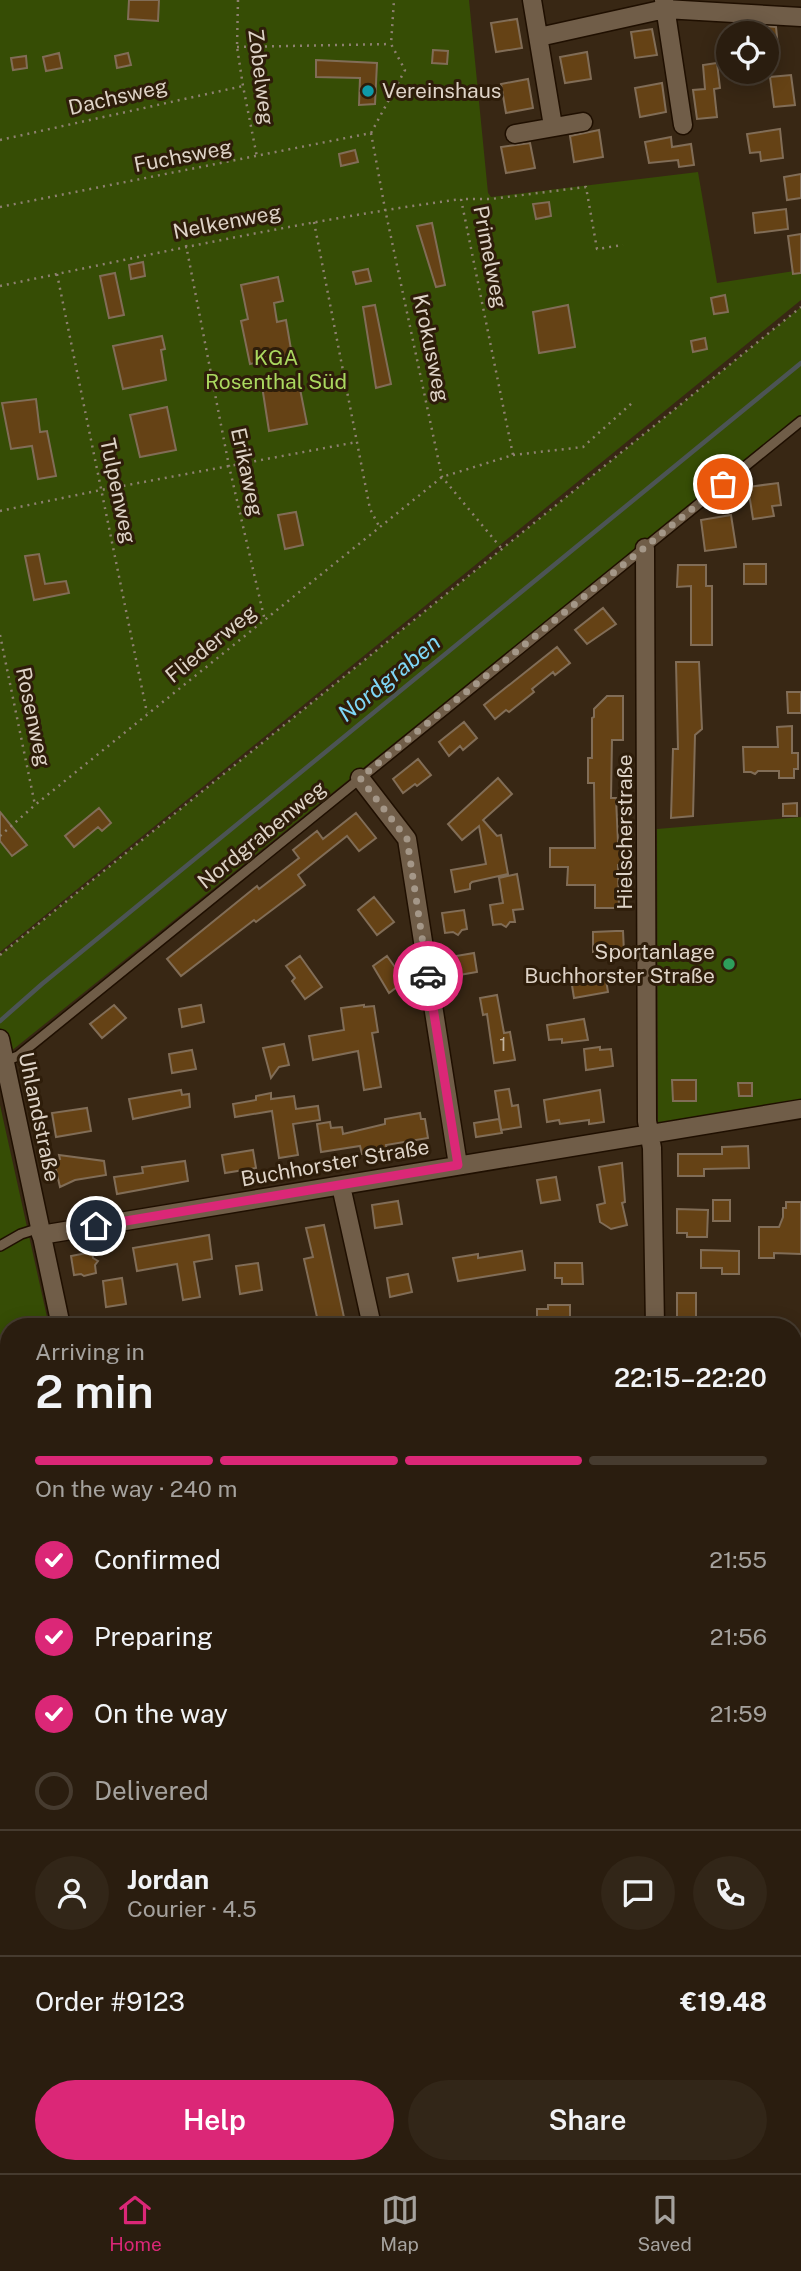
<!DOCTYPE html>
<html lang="en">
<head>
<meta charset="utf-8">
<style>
  body { margin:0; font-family:"Public Sans",sans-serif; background:#322618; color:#f1f3f6; height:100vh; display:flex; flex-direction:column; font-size:26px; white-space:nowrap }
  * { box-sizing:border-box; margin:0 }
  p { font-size:23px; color:#a5a29e }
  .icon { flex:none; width:38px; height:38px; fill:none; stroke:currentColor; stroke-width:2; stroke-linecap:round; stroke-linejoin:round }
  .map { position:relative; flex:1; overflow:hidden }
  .drawer { position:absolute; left:0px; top:1318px; width:802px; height:856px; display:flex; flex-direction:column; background:#2a1d0f; border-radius:28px 28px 0 0; box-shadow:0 4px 18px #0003,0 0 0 2px #463b2f }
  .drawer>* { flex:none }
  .controls { position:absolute; left:716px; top:21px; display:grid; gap:14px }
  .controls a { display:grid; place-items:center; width:63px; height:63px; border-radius:50%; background:#2a1d0f; box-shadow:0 4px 18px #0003,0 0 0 2px #463b2f; font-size:35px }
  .pin { position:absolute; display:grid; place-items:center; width:60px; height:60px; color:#fff; margin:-30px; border:4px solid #fff; border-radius:50%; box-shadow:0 2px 7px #0007 }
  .courier { position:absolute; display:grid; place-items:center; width:70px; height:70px; margin:-35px; border:5px solid #db2777; border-radius:50%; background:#fff; color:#222; box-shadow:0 2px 9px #0007 }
  .overview em { font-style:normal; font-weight:600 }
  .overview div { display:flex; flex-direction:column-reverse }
  .overview { display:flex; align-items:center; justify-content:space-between; height:119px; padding:0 35px }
  h1 { font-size:46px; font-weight:600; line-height:52px }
  .bar { display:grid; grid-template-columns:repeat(4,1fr); gap:10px 7px; align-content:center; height:84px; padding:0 35px }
  .bar i { height:9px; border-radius:5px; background:#463b2f }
  .bar .current { background:#db2777 }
  .bar p { grid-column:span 4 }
  .line { display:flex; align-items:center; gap:18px; padding:0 35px; border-top:2px solid #463b2f }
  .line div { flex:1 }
  .round { display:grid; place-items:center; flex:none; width:74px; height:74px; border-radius:37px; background:#322618 }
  ol { padding:0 35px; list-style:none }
  li { display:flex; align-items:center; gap:21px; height:77px }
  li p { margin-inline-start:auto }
  li .icon { padding:7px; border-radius:50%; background:#db2777; color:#fff; stroke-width:4 }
  li:last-child { color:#a5a29e }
  li i { width:38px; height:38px; border:4px solid #463b2f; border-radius:50% }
  .primary-button { display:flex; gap:14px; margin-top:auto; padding:14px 35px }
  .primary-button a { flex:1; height:80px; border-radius:42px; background:#db2777; color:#fff; font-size:28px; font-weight:600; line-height:80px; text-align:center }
  .primary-button a+a { background:#322618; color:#f1f3f6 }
  .dock { display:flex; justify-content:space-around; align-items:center; height:98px; border-top:2px solid #463b2f; background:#2a1d0f; font-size:19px; color:#a5a29e }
  .dock a { display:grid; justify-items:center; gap:4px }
  .dock .current { color:#db2777 }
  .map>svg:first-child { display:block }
  .built { fill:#442e15 }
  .green { fill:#364d05 }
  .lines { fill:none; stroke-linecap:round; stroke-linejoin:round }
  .stream { stroke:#4c5455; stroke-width:4.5 }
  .building { fill:#654215; stroke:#816d57; stroke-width:2 }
  .service-casing { stroke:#1f0f00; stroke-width:12 }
  .minor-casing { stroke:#1f0f00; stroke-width:21 }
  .tertiary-casing { stroke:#1f0f00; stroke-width:21 }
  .path { stroke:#8e8171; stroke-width:2.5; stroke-dasharray:2 5; stroke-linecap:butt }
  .service { stroke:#705d48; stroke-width:9 }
  .minor { stroke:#705d48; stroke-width:18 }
  .tertiary { stroke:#705d48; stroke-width:18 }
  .done { stroke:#a49788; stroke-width:7; stroke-dasharray:0 12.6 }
  .route { stroke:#db2777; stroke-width:9 }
  .culture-dot { fill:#0f9aa8; stroke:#2e1d0a; stroke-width:2.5 }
  .leisure-dot { fill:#2e9e5b; stroke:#2e1d0a; stroke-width:2.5 }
  .labels { text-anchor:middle; stroke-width:6; stroke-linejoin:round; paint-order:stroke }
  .number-label { font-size:18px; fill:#c0af9a }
  .street-label { font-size:21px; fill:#ded3c7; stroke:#2e1d0a }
  .poi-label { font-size:21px; fill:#ded3c7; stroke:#2e1d0a; text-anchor:start }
  .park-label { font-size:21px; fill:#aad85f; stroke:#2e1d0a }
  .water-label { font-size:23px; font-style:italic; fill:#7fd7f6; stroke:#2e1d0a }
</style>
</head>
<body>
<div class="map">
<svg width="801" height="2173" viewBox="0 0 801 2173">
  <rect width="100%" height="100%" fill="#382714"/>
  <path class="built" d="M 9,1393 L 9,1718 L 0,1723 L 0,1395 Z"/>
  <path class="green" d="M 0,0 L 469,0 L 488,193 L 491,197 L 698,172 L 717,283 L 801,270 L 801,300 L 0,952 Z
    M 801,307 L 801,416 L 0,1060 L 0,955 Z
    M 801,817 L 801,1100 L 658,1123 L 657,829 Z
    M 0,1105 L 49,1326 L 9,1326 L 9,1393 L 0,1395 Z
    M 797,1931 L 801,1931 L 801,2116 L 798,2116 Z"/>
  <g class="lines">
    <path class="stream" d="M 0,1021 L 42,984 L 801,363"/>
  </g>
  <path class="building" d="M 129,0 L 159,0 L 158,21 L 128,19 Z
    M 517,19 L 522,48 L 496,52 L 491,23 Z
    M 766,26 L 776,27 L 779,57 L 766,58 Z
    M 652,29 L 657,55 L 635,58 L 631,32 Z
    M 433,50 L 448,51 L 447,64 L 432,63 Z
    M 587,52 L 591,79 L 565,83 L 560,57 Z
    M 59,53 L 62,68 L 46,71 L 43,57 Z
    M 128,53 L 131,65 L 117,68 L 115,56 Z
    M 26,56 L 27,68 L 13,70 L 11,58 Z
    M 316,60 L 377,63 L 375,104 L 359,105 L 360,78 L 316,77 Z
    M 717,63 L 720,88 L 714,89 L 717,117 L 697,119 L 693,90 L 705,89 L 703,65 Z
    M 791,75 L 795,105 L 774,107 L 770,77 Z
    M 528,79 L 533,108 L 506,113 L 501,84 Z
    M 662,83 L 666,112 L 640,117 L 635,88 Z
    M 780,129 L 783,158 L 761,161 L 760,152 L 750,153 L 747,134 Z
    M 599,130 L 603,157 L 574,162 L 570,136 Z
    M 671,137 L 672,147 L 691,144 L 694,165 L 679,167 L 678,160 L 649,163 L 645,142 Z
    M 530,143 L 535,168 L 506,173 L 501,147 Z
    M 355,150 L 358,162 L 341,166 L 339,154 Z
    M 801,174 L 801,198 L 787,200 L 784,177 Z
    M 549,202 L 551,216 L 536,219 L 533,204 Z
    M 786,209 L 788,229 L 755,233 L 753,213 Z
    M 432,223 L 445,285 L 436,287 L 417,226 Z
    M 801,234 L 801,273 L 793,274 L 788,236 Z
    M 143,262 L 145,276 L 131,279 L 129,265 Z
    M 368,269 L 371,281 L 356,284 L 353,272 Z
    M 115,273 L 124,315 L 109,318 L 100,276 Z
    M 278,277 L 283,301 L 274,303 L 277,322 L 286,320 L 292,355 L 250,364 L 241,321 L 248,319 L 241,285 Z
    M 725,295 L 728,312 L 714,314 L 711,298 Z
    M 375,305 L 391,384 L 376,388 L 363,307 Z
    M 568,305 L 575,347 L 539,353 L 533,312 Z
    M 162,336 L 165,349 L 161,350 L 166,380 L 123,389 L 113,346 Z
    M 705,338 L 707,349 L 693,352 L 691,341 Z
    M 298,379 L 307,424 L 269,431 L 262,386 Z
    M 36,399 L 40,432 L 47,431 L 56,476 L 38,479 L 32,446 L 11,449 L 2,403 Z
    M 167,407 L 176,450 L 140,457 L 130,415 Z
    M 778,483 L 781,505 L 772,506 L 774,516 L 753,519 L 748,487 Z
    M 296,512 L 303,545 L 285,549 L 278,515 Z
    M 731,515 L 736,547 L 705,551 L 701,520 Z
    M 39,554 L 45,584 L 66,581 L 69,593 L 34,600 L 25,556 Z
    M 744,564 L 766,564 L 766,584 L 744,584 Z
    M 678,565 L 706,565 L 706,586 L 712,586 L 712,645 L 691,645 L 691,586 L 677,587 Z
    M 603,608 L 616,624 L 587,644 L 575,630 Z
    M 557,647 L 570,663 L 555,675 L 553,672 L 532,689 L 534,692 L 509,712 L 506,710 L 495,719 L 484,705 Z
    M 676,662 L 699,662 L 702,729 L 695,735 L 693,816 L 671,818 L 673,749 L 678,749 Z
    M 787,692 L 801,692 L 801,713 L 788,713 Z
    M 607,696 L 623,696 L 623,740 L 612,740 L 611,798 L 616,798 L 618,842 L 622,842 L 622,865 L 618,865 L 619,908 L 595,908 L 595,885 L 567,885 L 568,867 L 550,867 L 550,848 L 595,848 L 594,783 L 588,783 L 588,758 L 592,758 L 592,718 L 594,717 L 594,709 Z
    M 464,722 L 477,738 L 463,750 L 460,746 L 449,756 L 439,742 Z
    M 792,726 L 792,753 L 798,753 L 798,769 L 794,769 L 794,778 L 779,778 L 779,771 L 758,771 L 755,774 L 751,772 L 744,772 L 743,747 L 778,747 L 777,727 Z
    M 418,759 L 431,775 L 417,786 L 415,784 L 403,793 L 393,779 Z
    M 498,778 L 512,794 L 483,820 L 497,836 L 501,835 L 508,874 L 472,882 L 470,884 L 470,889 L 455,892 L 451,870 L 486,864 L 479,826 L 462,840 L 448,824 Z
    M 797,803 L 797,816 L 783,816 L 783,804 Z
    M 99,808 L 111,823 L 102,831 L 98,827 L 74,847 L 65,836 Z
    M 0,812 L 27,845 L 12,856 L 0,841 Z
    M 356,813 L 376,838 L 359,851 L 347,836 L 298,875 L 305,885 L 256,922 L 254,920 L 181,976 L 167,959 L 257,886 L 259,889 L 299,858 L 293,850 L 317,831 L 323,839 Z
    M 517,874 L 523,909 L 513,910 L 515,922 L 510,922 L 506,927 L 501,924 L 493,925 L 490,905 L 503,903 L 499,878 Z
    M 374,897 L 394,922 L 377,935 L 358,910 Z
    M 464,910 L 467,929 L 462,930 L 458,935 L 453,932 L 445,933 L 442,913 Z
    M 616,931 L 623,931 L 624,952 L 593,952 L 593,932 Z
    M 474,953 L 477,972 L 459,975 L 456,956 Z
    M 300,956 L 322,987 L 305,999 L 292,981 L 295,978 L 286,966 Z
    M 387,956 L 405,981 L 389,993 L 373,966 Z
    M 605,974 L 608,992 L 574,998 L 571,979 Z
    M 497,995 L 504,1033 L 510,1032 L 515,1060 L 494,1063 L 487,1014 L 483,1015 L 480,998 Z
    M 114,1005 L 126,1018 L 102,1038 L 90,1024 Z
    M 201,1005 L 204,1022 L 182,1027 L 179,1009 Z
    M 364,1005 L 364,1007 L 374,1006 L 378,1032 L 372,1033 L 381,1087 L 364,1090 L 358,1051 L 313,1060 L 309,1036 L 344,1030 L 341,1008 Z
    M 584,1019 L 588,1040 L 562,1043 L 562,1039 L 549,1040 L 547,1025 Z
    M 284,1044 L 289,1065 L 279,1067 L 271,1078 L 263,1048 Z
    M 600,1047 L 600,1050 L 611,1049 L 613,1066 L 586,1070 L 584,1049 Z
    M 192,1050 L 196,1069 L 172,1073 L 169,1054 Z
    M 672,1080 L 696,1080 L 696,1101 L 673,1101 Z
    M 738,1083 L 752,1083 L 752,1096 L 739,1096 Z
    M 509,1089 L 512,1106 L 518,1105 L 521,1127 L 501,1130 L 495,1091 Z
    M 181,1090 L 182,1095 L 189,1094 L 190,1107 L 133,1119 L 129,1099 Z
    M 600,1090 L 604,1122 L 589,1124 L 589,1120 L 560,1124 L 559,1120 L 547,1122 L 544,1100 Z
    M 271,1093 L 271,1099 L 294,1096 L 296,1109 L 318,1106 L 320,1120 L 293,1124 L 298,1155 L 279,1158 L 272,1111 L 235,1117 L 233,1104 L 256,1100 L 256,1096 Z
    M 87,1108 L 91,1131 L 56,1137 L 52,1113 Z
    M 420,1113 L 421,1119 L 425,1119 L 428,1138 L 386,1145 L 387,1151 L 362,1154 L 360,1146 L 321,1152 L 317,1124 L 330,1122 L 331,1128 L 342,1127 L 343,1134 L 385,1124 L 385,1119 Z
    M 499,1119 L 502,1133 L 476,1137 L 474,1123 Z
    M 748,1146 L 749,1168 L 704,1169 L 704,1176 L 678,1176 L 678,1154 L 722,1154 L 722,1147 Z
    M 253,1150 L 256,1168 L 225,1173 L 222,1155 Z
    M 59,1155 L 104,1161 L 106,1175 L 75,1180 L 60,1187 L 54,1161 L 60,1159 Z
    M 185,1161 L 188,1181 L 117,1194 L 114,1177 L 143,1173 L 142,1167 Z
    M 622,1163 L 625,1202 L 622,1203 L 627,1225 L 611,1229 L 600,1222 L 597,1205 L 605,1203 L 599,1167 Z
    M 556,1177 L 560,1200 L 541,1203 L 537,1180 Z
    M 713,1200 L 730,1200 L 730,1221 L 713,1221 Z
    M 398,1201 L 402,1224 L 375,1228 L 372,1205 Z
    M 786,1202 L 801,1202 L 801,1254 L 774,1253 L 774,1258 L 759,1258 L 759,1227 L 779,1227 L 783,1217 L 783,1208 L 786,1208 Z
    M 677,1209 L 708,1210 L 707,1237 L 687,1237 L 687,1233 L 677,1233 Z
    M 324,1225 L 345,1322 L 319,1326 L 304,1259 L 313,1257 L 306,1228 Z
    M 209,1235 L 212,1259 L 194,1262 L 200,1297 L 183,1300 L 177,1264 L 137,1271 L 133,1248 Z
    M 701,1250 L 739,1251 L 739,1274 L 722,1274 L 722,1268 L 701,1268 Z
    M 522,1251 L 525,1270 L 458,1281 L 453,1258 L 478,1254 L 478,1258 Z
    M 92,1252 L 93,1258 L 98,1261 L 95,1265 L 96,1273 L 84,1276 L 81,1274 L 74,1275 L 71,1256 Z
    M 258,1263 L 262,1290 L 240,1294 L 236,1266 Z
    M 555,1263 L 582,1263 L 583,1284 L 562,1284 L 562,1278 L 555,1278 Z
    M 408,1274 L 412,1292 L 390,1297 L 387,1278 Z
    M 122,1278 L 126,1304 L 106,1307 L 103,1281 Z
    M 677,1293 L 696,1293 L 696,1319 L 677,1320 Z
    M 548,1305 L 570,1305 L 570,1326 L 537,1326 L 537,1309 L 548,1309 Z"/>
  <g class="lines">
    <defs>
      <path id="service" d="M 5,1061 L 18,1056 L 801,421
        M 0,1246 L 21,1234 L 40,1228"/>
      <path id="minor" d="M 532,0 L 553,126
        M 664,0 L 683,125
        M 539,37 L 665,9 L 801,17
        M 515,134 L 583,122
        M 645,548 L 647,1121 L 652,1148 L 655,1326
        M 360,778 L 407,839 L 458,1165
        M 0,1039 L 61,1326
        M 341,1186 L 372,1326
        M 41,1235 L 801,1109
        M 793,1913 L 801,1913
        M 793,2132 L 801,2132
        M 230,2165 L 231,2173
        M 39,2173 L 56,2165
        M 582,2173 L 599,2165
        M 660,2173 L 660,2165"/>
      <path id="tertiary" d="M 793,1504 L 801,1504
        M 0,1750 L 9,1745"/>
    </defs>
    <use href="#service" class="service-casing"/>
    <use href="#minor" class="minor-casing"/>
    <use href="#tertiary" class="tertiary-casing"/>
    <path class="path" d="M 238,0 L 237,47 L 243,86 L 257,157
      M 237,47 L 391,44
      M 371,133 L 385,209 L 442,477 L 502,549
      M 371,133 L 405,70 L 391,44 L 394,0
      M 0,140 L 243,86
      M 0,207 L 371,133
      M 314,222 L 370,509 L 379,526
      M 186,245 L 229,466 L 265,621
      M 57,274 L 147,713
      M 0,286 C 153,254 306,220 461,199
      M 513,455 L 583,447 L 632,403
      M 0,511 L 101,490 L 357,442
      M 0,635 L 35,805
      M 0,836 L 35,805 L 442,477 L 513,455 L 461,199 L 491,199 L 586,187 L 597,249 L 623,245
      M 0,955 L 801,307"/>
    <use href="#service" class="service"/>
    <use href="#minor" class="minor"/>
    <use href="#tertiary" class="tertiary"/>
  </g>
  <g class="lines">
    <path class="done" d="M 428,976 L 407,839 L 360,778 L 723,484"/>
    <path class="route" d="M 96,1226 L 458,1165 L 428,976"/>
  </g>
  <circle class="culture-dot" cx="368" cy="91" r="7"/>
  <circle class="leisure-dot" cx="729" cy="964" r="7"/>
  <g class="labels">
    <g class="number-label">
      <text x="503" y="1051">1</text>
    </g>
    <g class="street-label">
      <text transform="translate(261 77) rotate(83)" y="7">Zobelweg</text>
      <text transform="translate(118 97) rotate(-13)" y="7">Dachsweg</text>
      <text transform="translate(183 156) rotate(-11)" y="7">Fuchsweg</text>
      <text transform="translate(227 222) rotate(-11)" y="7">Nelkenweg</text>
      <text transform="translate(490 257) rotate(79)" y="7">Primelweg</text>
      <text transform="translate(431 348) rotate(78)" y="7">Krokusweg</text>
      <text transform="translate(247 472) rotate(78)" y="7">Erikaweg</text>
      <text transform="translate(118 491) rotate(78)" y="7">Tulpenweg</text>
      <text transform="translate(211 644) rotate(-39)" y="7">Fliederweg</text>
      <text transform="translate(33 717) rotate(78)" y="7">Rosenweg</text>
      <text transform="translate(625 832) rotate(-90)" y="7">Hielscherstraße</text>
      <text transform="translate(262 835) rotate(-39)" y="7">Nordgrabenweg</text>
      <text transform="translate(39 1117) rotate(78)" y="7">Uhlandstraße</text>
      <text transform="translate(335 1163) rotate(-10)" y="7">Buchhorster Straße</text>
    </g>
    <g class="poi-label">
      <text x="382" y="98">Vereinshaus</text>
      <text x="715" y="959" text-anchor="end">Sportanlage<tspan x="715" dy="24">Buchhorster Straße</tspan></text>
    </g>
    <g class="park-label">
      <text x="276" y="365">KGA<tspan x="276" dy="24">Rosenthal Süd</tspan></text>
    </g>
    <g class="water-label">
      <text transform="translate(389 678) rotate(-39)" y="8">Nordgraben</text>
    </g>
  </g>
</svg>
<div class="controls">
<a><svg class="icon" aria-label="locate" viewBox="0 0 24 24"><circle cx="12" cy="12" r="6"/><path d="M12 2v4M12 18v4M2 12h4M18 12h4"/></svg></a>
</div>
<div class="pin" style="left:723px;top:484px;background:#ea580c"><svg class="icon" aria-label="bag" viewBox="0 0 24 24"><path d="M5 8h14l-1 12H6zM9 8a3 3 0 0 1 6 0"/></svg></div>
<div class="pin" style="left:96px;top:1226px;background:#1f2937"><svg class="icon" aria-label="home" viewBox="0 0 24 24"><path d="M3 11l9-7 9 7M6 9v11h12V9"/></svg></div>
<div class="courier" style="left:428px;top:976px"><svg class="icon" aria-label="car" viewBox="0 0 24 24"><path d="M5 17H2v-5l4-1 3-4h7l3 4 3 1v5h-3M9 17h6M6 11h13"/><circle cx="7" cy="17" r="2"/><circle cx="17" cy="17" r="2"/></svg></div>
<section class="drawer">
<div class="overview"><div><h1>2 min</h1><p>Arriving in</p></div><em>22:15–22:20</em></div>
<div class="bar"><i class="current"></i><i class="current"></i><i class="current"></i><i></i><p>On the way · 240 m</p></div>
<ol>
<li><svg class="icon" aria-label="check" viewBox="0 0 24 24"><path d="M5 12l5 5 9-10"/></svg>Confirmed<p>21:55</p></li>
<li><svg class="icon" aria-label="check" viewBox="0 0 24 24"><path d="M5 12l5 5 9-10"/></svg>Preparing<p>21:56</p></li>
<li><svg class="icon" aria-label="check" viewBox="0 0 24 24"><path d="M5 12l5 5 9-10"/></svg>On the way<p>21:59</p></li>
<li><i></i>Delivered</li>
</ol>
<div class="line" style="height:126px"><a class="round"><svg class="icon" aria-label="person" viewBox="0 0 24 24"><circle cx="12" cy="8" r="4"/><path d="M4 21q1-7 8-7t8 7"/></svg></a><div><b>Jordan</b><p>Courier · 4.5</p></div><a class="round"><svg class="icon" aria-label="chat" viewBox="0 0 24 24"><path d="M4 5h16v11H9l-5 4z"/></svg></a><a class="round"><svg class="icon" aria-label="phone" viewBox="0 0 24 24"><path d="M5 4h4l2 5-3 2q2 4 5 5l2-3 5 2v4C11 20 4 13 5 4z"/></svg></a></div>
<div class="line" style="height:91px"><div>Order #9123</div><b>€19.48</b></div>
<div class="primary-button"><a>Help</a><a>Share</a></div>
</section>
</div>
<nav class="dock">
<a class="current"><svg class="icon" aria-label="home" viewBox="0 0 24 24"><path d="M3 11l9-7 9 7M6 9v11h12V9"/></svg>Home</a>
<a><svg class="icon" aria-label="map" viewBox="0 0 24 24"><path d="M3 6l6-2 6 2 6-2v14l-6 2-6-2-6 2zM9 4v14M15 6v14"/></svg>Map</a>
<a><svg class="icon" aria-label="saved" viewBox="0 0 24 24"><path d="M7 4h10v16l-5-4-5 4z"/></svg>Saved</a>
</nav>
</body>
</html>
